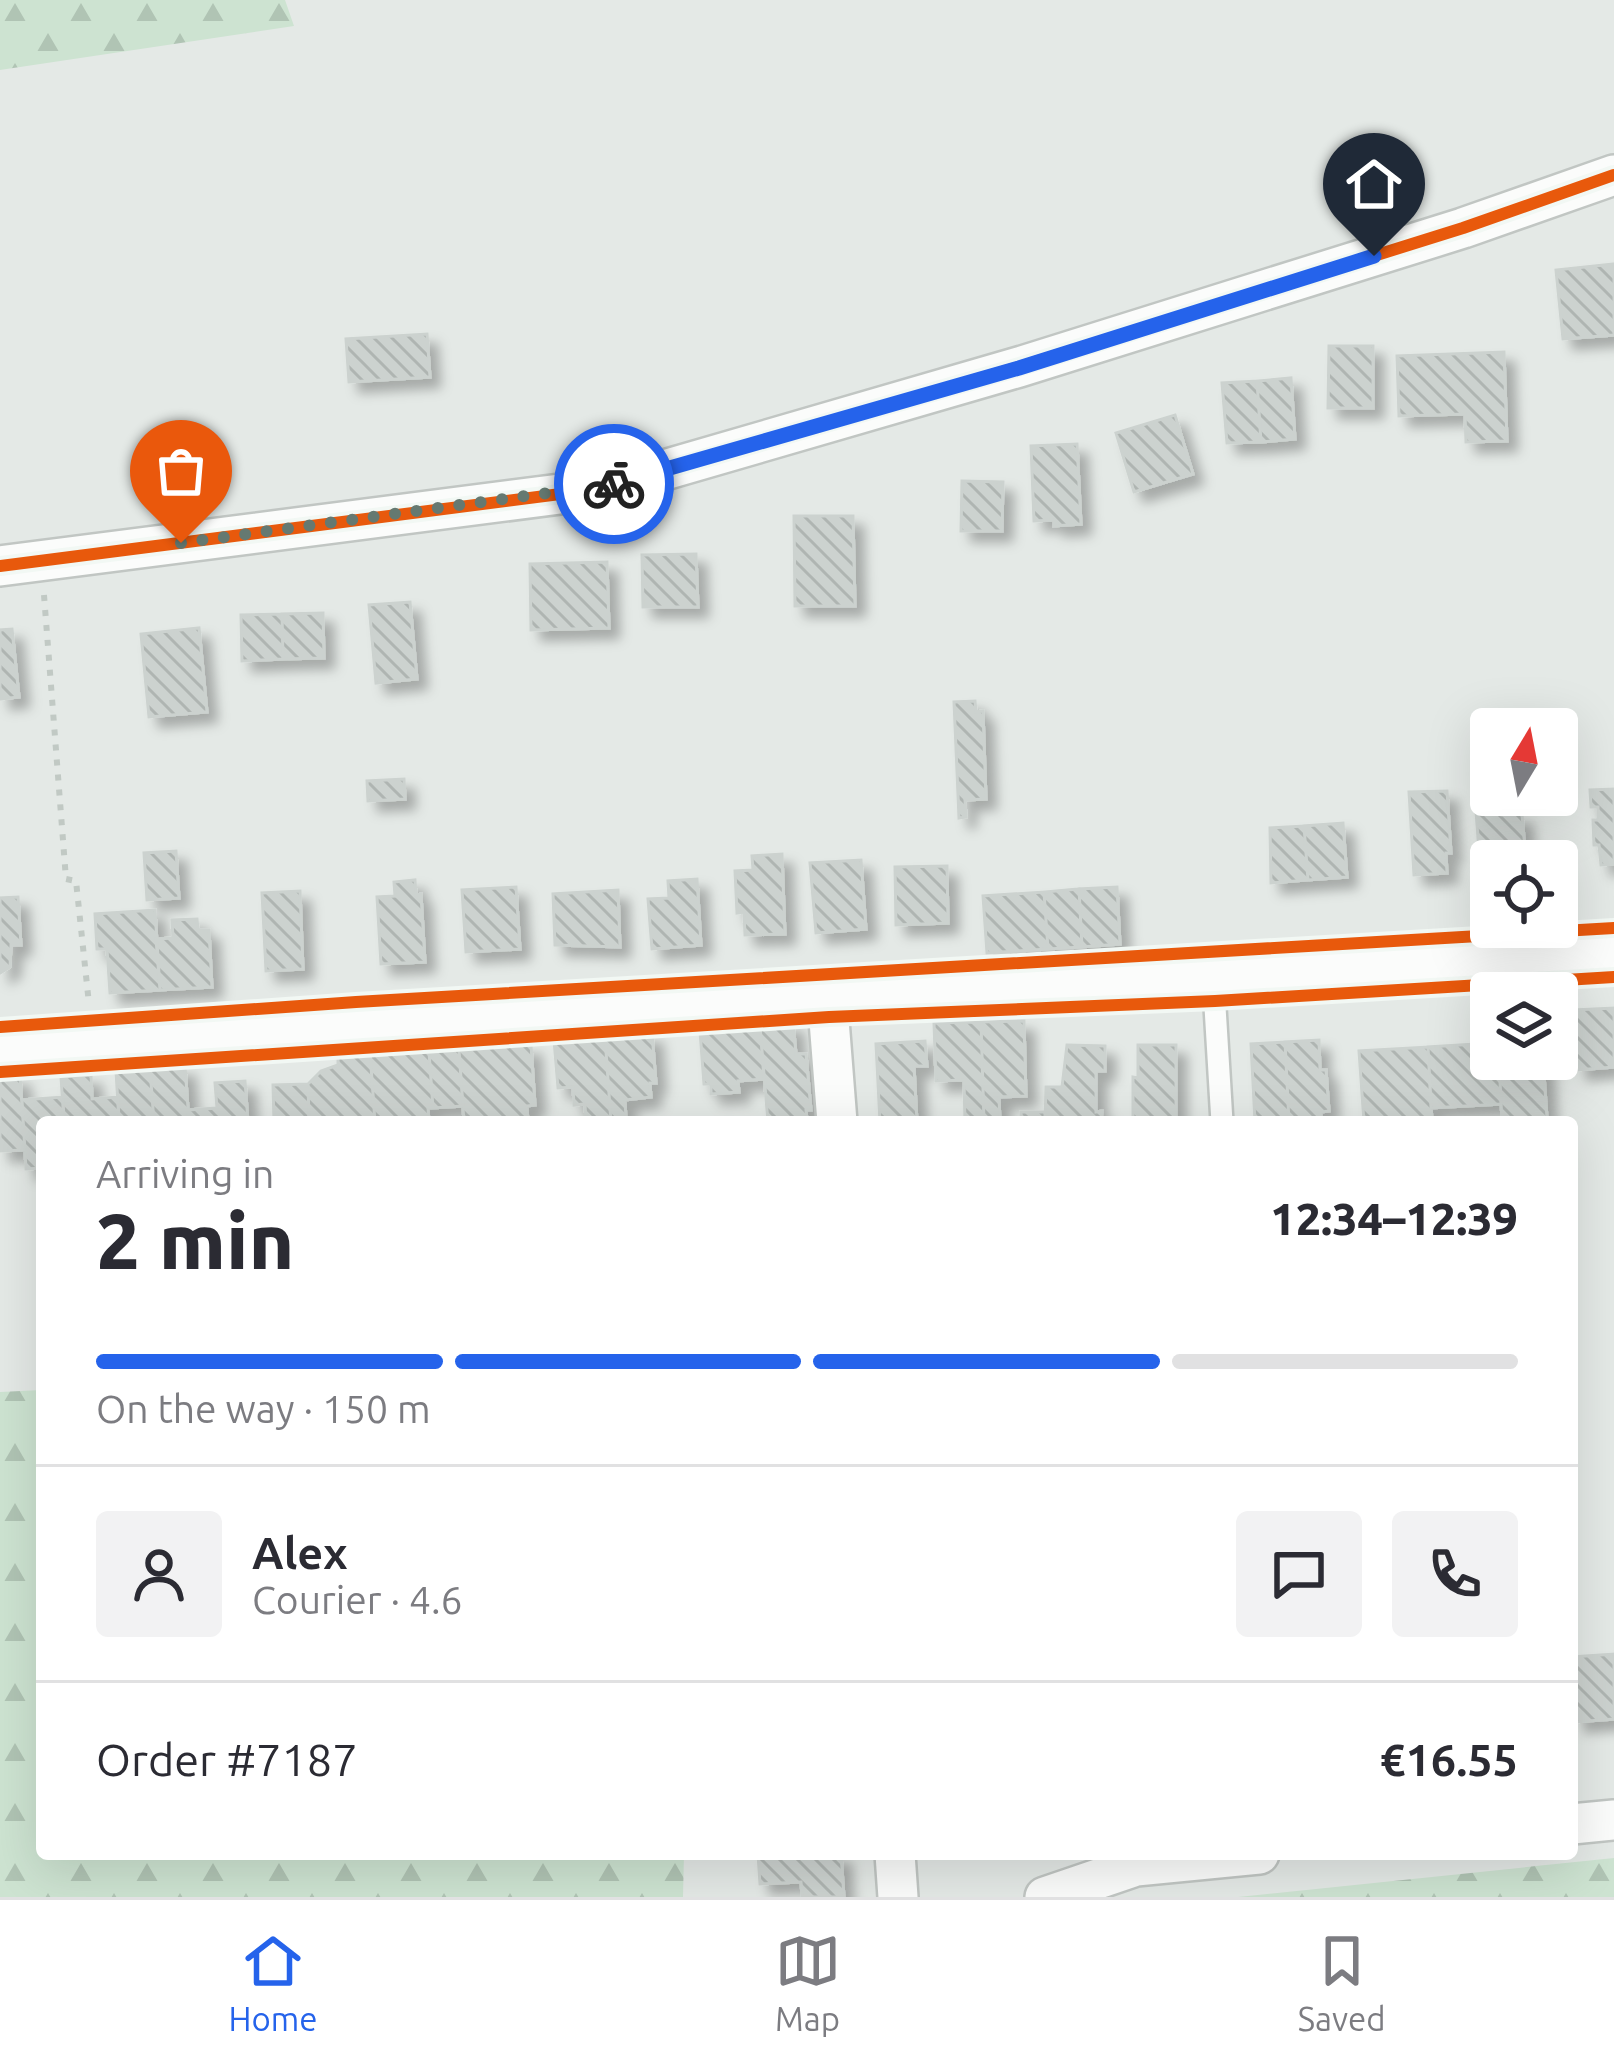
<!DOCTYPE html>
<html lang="en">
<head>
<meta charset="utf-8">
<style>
  body { margin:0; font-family:Ubuntu,sans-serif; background:#f2f2f3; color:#2b2b33; height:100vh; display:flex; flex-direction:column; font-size:45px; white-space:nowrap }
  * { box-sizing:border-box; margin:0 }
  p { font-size:39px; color:#7c7c81 }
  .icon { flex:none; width:66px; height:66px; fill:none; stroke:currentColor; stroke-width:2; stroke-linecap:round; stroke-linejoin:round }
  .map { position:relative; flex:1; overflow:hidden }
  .side { position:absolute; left:36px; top:1116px; width:1542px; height:744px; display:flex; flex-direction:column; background:#fff; border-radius:12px; box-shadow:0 12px 48px #0002 }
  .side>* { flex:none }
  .needle { width:78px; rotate:10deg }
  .controls { position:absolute; left:1470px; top:708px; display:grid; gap:24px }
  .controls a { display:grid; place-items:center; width:108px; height:108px; border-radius:12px; background:#fff; box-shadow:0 12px 48px #0002; font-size:60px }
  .pin { position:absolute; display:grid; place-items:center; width:102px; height:102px; color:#fff; margin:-123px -51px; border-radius:50% 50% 50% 0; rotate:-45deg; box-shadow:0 0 12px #0007 }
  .pin .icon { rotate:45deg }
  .courier { position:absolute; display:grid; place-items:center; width:120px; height:120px; margin:-60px; border:9px solid #2563eb; border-radius:50%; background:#fff; color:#222; box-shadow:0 3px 15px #0007 }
  .headline em { font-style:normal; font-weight:800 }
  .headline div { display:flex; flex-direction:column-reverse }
  .headline { display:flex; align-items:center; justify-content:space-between; height:204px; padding:0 60px }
  h1 { font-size:78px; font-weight:800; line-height:90px }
  .bar { display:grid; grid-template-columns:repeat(4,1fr); gap:18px 12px; align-content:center; height:144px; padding:0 60px }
  .bar i { height:15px; border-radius:9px; background:#e1e1e2 }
  .bar .active { background:#2563eb }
  .bar p { grid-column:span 4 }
  .line { display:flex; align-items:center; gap:30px; padding:0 60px; border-top:3px solid #e1e1e2 }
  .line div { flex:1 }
  .round { display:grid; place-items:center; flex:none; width:126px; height:126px; border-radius:12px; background:#f2f2f3 }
  .dock { display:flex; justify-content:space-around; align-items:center; height:168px; border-top:3px solid #e1e1e2; background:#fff; font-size:33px; color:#7c7c81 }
  .dock a { display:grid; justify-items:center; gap:6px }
  .dock .active { color:#2563eb }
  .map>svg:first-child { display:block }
  .forest { fill:url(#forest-firs) }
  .building { fill:url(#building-back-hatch); stroke:#ccd2cf; stroke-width:3; filter:url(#shadow) }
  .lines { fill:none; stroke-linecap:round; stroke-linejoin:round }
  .lane-casing { stroke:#c1c6c3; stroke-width:26 }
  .street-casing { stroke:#c1c6c3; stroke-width:44 }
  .secondary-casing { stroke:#bfc7c3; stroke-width:58 }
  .path { stroke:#c1c9c4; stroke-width:6; stroke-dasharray:6 9; stroke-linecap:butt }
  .lane { stroke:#fbfcfb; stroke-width:21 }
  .street { stroke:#fbfcfb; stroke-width:39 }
  .secondary { stroke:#fbfcfb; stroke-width:54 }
  .cycleway-casing { stroke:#f2f8f4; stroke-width:20 }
  .cycleway { stroke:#e8590c; stroke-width:12 }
  .done { stroke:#657971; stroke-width:12; stroke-dasharray:0 21.6 }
  .route { stroke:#2563eb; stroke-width:15 }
</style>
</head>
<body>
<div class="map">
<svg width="1614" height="1897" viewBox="0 0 1614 1897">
  <defs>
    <pattern id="forest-firs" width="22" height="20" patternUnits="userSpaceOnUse" patternTransform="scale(3)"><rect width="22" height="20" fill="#cde3d1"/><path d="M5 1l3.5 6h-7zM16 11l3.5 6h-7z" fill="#b0c4b4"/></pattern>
    <pattern id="building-back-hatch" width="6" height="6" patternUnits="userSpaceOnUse" patternTransform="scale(3)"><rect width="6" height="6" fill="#ccd2cf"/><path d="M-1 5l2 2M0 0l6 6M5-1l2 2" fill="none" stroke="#afb5b2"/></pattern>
    <filter id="shadow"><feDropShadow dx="10" dy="10" stdDeviation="6" flood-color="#0004"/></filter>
  </defs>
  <rect width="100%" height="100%" fill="#e4e9e6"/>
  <path class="forest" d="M 0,0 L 285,0 L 294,26 L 0,70 Z
    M 42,1390 L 42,1854 L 684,1854 L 683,1897 L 0,1897 L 0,1392 Z
    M 1614,1858 L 1614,1897 L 1238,1897 Z"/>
  <path class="building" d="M 1614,264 L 1614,335 L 1563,339 L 1556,270 Z
    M 427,334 L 430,377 L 349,382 L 346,339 Z
    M 1329,346 L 1373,346 L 1373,408 L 1328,408 Z
    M 1504,352 L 1507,441 L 1466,442 L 1465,414 L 1399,416 L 1397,356 Z
    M 1291,378 L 1295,439 L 1261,442 L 1257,381 Z
    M 1257,381 L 1261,442 L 1227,443 L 1222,383 Z
    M 1175,415 L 1193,474 L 1134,492 L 1116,433 Z
    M 1077,444 L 1081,524 L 1054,526 L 1054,520 L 1034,521 L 1031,446 Z
    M 962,481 L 1003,482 L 1002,531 L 961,531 Z
    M 794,516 L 853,516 L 855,606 L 795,606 Z
    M 696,554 L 698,607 L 643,607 L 642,555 Z
    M 607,562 L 609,628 L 531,630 L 530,564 Z
    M 410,602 L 417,679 L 376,683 L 369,605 Z
    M 323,613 L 324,658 L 283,659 L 282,614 Z
    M 282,614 L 283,659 L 242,661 L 241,615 Z
    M 199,628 L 207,712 L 149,717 L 141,634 Z
    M 12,629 L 19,697 L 0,699 L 0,630 Z
    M 975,701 L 976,712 L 983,711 L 986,799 L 965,800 L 966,817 L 959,818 L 954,702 Z
    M 404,779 L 405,799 L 368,801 L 367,781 Z
    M 1614,789 L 1614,864 L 1601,865 L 1599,845 L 1594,845 L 1593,820 L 1598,820 L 1598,807 L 1591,807 L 1590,790 Z
    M 1447,791 L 1451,853 L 1446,853 L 1447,873 L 1414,875 L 1409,792 Z
    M 1501,796 L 1502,815 L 1522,814 L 1526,861 L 1491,863 L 1490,850 L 1479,851 L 1475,798 Z
    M 1343,823 L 1347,877 L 1308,880 L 1304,826 Z
    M 1304,826 L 1308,880 L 1271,883 L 1270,828 Z
    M 176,851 L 179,898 L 147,900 L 144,853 Z
    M 782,854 L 785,934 L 745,935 L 744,912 L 737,913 L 735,871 L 753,870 L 752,856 Z
    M 861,860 L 866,929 L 816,933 L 810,863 Z
    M 947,866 L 948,923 L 896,925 L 895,867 Z
    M 697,879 L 701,945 L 652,949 L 648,899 L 669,898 L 668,881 Z
    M 415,880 L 416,895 L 421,894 L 425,962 L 381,964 L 377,897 L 395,896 L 394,882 Z
    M 516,887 L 520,949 L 466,952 L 462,890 Z
    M 1117,887 L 1120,944 L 1082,947 L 1079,889 Z
    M 1079,889 L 1082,947 L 1048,949 L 1044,892 Z
    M 618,890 L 620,947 L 555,945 L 553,894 Z
    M 300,891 L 303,969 L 266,971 L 262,893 Z
    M 1044,892 L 1048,949 L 987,953 L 983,896 Z
    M 18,897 L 21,945 L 11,945 L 10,967 L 0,973 L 0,898 Z
    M 155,910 L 160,990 L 110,993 L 107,949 L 97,949 L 95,914 Z
    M 197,919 L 198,930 L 209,930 L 212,987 L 160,990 L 156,939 L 173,938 L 172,920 Z
    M 1614,1008 L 1614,1067 L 1577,1070 L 1574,1010 Z
    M 1024,1021 L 1026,1096 L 999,1097 L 1000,1122 L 984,1122 L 981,1022 Z
    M 793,1022 L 796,1054 L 806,1054 L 811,1110 L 806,1110 L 807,1120 L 768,1122 L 760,1026 Z
    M 981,1022 L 984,1122 L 965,1122 L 964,1080 L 936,1081 L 934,1023 Z
    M 760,1026 L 764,1079 L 738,1081 L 739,1092 L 711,1094 L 711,1084 L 704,1084 L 700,1031 Z
    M 652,1033 L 656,1083 L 650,1083 L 651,1097 L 625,1100 L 626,1119 L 611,1122 L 605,1037 Z
    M 605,1037 L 611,1122 L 586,1122 L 585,1104 L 574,1105 L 573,1087 L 558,1088 L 554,1040 Z
    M 1319,1040 L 1320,1070 L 1326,1070 L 1329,1111 L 1321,1112 L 1321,1122 L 1289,1122 L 1285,1042 Z
    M 925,1041 L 927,1066 L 914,1066 L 917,1122 L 880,1122 L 876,1044 Z
    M 1285,1042 L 1289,1122 L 1255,1122 L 1251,1044 Z
    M 1491,1043 L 1491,1059 L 1499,1059 L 1501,1104 L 1431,1108 L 1428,1047 Z
    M 531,1045 L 535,1105 L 527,1106 L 528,1122 L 464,1122 L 459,1050 Z
    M 1067,1045 L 1105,1046 L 1105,1071 L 1096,1071 L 1096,1112 L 1102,1111 L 1101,1122 L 1045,1122 L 1046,1087 L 1062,1087 Z
    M 1138,1045 L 1176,1045 L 1176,1122 L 1133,1122 L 1133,1077 L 1138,1078 Z
    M 1428,1047 L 1432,1122 L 1364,1122 L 1359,1051 Z
    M 402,1049 L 402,1054 L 429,1052 L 433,1108 L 428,1108 L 429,1122 L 375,1122 L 370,1052 Z
    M 459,1050 L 463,1106 L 433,1108 L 429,1052 Z
    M 370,1052 L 375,1122 L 309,1118 L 308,1084 L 321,1071 L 338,1065 L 338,1054 Z
    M 1499,1059 L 1543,1059 L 1547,1118 L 1540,1118 L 1540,1122 L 1502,1122 Z
    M 185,1066 L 189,1122 L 154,1122 L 150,1069 Z
    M 150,1069 L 154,1122 L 119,1122 L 116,1071 Z
    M 91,1075 L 92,1099 L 118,1097 L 119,1122 L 64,1122 L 61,1077 Z
    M 20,1076 L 25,1150 L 0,1151 L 0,1077 Z
    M 245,1081 L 248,1122 L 189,1122 L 188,1110 L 217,1108 L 215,1083 Z
    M 308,1084 L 309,1122 L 274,1122 L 273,1085 Z
    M 63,1097 L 64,1122 L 42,1122 L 42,1168 L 26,1169 L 22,1100 Z
    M 1021,1112 L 1045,1112 L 1045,1122 L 1021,1122 Z
    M 1614,1654 L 1614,1719 L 1575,1722 L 1572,1657 Z
    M 758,1854 L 841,1854 L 844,1897 L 802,1897 L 801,1882 L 760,1884 Z"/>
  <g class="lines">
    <defs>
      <path id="lane" d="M 1213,974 L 1222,1122"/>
      <path id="street" d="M 0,566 L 599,489 L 1019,367 L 1463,228 L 1614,175
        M 827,995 L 837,1122
        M 1572,1824 L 1614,1820
        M 895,1854 L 898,1897
        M 1045,1897 L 1136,1866 L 1259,1854"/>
      <path id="secondary" d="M 0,1052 L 796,997 L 1614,949"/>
    </defs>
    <use href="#lane" class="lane-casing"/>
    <use href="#street" class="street-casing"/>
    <use href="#secondary" class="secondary-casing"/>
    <path class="path" d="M 44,595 L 66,879 L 76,881 L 89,1004"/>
    <use href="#lane" class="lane"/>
    <use href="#street" class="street"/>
    <use href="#secondary" class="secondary"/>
    <defs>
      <path id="cycleway" d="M 0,566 L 599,489 L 1019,367 L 1463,228 L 1614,175
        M 0,1027 L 356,1002 L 1614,928
        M 0,1072 L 829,1017 L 1215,1001 L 1614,977"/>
    </defs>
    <use href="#cycleway" class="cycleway-casing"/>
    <use href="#cycleway" class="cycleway"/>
  </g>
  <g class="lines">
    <path class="done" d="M 181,543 L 614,484"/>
    <path class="route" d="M 614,484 L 1019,368 L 1374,256"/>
  </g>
</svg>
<div class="controls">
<a><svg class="needle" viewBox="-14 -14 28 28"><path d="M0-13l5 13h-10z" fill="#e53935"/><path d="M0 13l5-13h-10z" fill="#7c7c81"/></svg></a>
<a><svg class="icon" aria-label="locate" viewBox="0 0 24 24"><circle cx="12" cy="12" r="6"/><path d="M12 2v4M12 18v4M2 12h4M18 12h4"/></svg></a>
<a><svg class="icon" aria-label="layers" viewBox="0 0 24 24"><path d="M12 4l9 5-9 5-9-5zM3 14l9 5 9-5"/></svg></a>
</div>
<div class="pin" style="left:181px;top:543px;background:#ea580c"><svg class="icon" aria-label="bag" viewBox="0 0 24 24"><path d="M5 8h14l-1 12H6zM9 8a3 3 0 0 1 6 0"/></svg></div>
<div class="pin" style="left:1374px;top:256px;background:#1f2937"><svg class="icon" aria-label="home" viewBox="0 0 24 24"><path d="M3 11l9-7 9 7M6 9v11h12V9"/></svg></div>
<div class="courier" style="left:614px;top:484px"><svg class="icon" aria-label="bike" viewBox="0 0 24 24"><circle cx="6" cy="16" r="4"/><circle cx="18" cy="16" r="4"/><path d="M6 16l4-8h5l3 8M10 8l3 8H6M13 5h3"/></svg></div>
<section class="side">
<div class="headline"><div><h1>2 min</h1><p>Arriving in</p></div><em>12:34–12:39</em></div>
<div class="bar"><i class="active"></i><i class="active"></i><i class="active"></i><i></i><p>On the way · 150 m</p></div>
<div class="line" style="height:216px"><a class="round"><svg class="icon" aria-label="person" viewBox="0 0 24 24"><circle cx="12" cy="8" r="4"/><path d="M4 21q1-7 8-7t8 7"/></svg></a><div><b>Alex</b><p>Courier · 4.6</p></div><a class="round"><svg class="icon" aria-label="chat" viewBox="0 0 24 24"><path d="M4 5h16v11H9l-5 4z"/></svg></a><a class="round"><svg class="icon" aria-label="phone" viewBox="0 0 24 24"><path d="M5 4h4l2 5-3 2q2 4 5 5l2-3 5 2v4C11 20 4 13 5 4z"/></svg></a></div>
<div class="line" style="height:156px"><div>Order #7187</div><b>€16.55</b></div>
</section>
</div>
<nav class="dock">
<a class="active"><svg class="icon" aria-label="home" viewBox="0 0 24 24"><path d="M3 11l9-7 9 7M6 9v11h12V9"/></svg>Home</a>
<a><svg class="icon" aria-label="map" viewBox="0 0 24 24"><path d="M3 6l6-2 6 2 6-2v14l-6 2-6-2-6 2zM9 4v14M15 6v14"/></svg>Map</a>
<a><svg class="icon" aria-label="saved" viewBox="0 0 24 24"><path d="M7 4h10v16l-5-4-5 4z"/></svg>Saved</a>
</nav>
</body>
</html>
